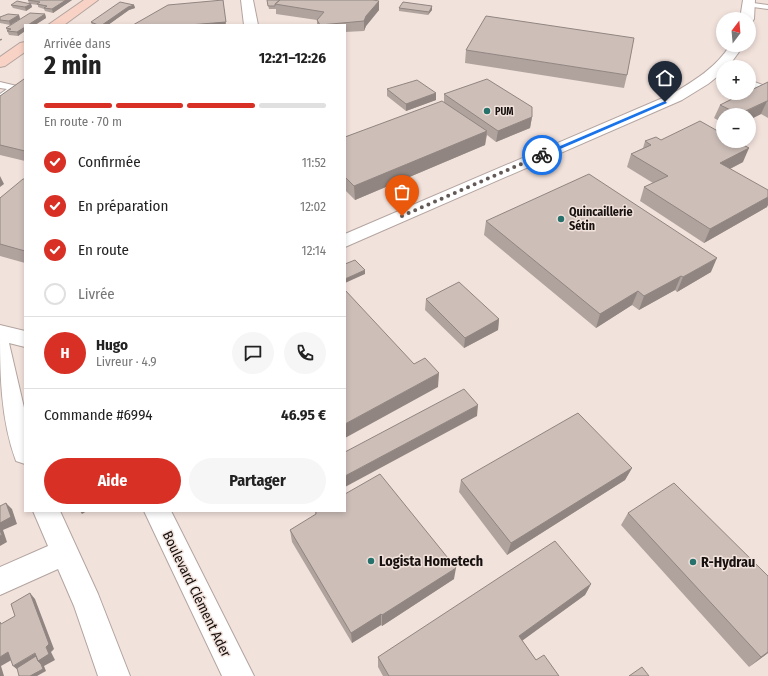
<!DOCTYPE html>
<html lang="fr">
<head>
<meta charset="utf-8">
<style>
  body { margin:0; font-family:"Fira Sans Condensed",sans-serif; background:#f6f6f6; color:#222; height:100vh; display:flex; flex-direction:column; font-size:15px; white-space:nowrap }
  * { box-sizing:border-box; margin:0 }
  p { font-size:13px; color:#767676 }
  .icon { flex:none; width:22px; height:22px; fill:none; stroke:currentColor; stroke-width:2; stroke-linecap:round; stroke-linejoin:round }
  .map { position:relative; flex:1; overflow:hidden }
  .details { position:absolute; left:24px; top:24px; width:322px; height:488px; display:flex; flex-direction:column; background:#fff; border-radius:0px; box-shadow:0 2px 6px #0003 }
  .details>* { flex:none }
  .needle { width:26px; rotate:16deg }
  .controls { position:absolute; left:716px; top:12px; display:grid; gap:8px }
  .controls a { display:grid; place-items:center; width:40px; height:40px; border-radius:50%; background:#fff; box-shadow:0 2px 6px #0003; font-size:20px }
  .pin { position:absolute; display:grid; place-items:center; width:34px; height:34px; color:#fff; margin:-41px -17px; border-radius:50% 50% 50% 0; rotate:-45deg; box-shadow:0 0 4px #0007 }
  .pin .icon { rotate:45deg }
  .courier { position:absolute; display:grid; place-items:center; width:40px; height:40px; margin:-20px; border:3px solid #1a73e8; border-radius:50%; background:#fff; color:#222; box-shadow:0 1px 5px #0007 }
  .overview em { font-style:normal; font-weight:700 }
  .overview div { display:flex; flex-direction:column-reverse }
  .overview { display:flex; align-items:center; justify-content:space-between; height:68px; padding:0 20px }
  h1 { font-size:26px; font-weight:700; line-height:30px }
  .bar { display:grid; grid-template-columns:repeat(4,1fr); gap:6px 4px; align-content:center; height:48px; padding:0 20px }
  .bar i { height:5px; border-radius:3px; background:#e0e0e0 }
  .bar .active { background:#d93025 }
  .bar p { grid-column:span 4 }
  .line { display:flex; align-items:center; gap:10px; padding:0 20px; border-top:1px solid #e0e0e0 }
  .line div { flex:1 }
  .round { display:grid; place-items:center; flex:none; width:42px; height:42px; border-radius:21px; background:#f6f6f6 }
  ol { padding:0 20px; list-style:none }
  li { display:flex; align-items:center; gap:12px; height:44px }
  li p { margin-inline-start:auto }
  li .icon { padding:4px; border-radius:50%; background:#d93025; color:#fff; stroke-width:4 }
  li:last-child { color:#767676 }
  li i { width:22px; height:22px; border:2px solid #e0e0e0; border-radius:50% }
  .action { display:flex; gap:8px; margin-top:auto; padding:8px 20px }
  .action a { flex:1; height:46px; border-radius:24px; background:#d93025; color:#fff; font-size:16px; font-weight:700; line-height:46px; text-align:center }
  .action a+a { background:#f6f6f6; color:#222 }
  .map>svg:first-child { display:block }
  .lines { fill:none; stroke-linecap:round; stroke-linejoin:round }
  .lane-casing { stroke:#b3a49f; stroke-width:2 }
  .street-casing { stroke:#b3a49f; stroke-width:2 }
  .secondary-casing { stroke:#b3a49f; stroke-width:2 }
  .path { stroke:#918682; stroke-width:1.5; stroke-dasharray:2 1.5; stroke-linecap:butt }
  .lane { fill:#fff; fill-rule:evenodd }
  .street { fill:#fff; fill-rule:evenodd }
  .secondary { fill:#f8d2c5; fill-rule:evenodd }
  .wall { fill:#b0a39e }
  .shaded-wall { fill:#908581 }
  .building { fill:#cdbeb8; stroke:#908581 }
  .route { fill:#1a73e8 }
  .done { stroke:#635a57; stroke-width:4; stroke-dasharray:0 7.2 }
  .poi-dot { fill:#27716c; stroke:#f2e2dc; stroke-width:1.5 }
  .labels { text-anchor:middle; stroke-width:3; stroke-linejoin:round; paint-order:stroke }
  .far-poi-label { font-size:10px; font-weight:bold; fill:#16110f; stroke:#f2e2dc; text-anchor:start }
  .poi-label { font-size:12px; font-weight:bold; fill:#16110f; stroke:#f2e2dc; text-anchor:start }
  .near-poi-label { font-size:14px; font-weight:bold; fill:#16110f; stroke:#f2e2dc; text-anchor:start }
  .near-street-label { font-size:14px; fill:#16110f; stroke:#f2e2dc }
</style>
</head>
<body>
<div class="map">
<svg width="768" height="676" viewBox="0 0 768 676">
  <rect width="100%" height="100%" fill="#f2e2dc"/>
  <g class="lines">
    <defs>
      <path id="lane" d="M 746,2 L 768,5 L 768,9 L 746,6 Z
        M 749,80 L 768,87 L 768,93 L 749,86 Z
        M 0,82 L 17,86 L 18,88 L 0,101 L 0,94 L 7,89 L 0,88 Z"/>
      <path id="street" d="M 241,0 L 253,0 L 258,25 L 244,25 Z
        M 743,0 L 755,0 L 754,19 L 752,22 L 749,22 L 749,19 L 740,19 Z
        M 730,45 L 744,45 L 728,67 L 723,67 L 723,72 L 708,84 L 682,100 L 345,247 L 345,234 L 672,94 C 694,81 717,67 730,45 Z
        M 0,325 L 25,331 L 25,347 L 9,343 L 25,412 L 25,464 L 16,461 C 0,417 0,372 0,325 Z
        M 33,511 L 60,511 L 98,594 L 130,676 L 98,676 L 74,606 L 58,569 L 0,595 L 0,567 L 48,546 Z
        M 144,511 L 171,511 L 254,676 L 222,676 Z"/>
      <path id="secondary" d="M 84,0 L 98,0 L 64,25 L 48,25 Z
        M 25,42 L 25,52 L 5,66 L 0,67 L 0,57 L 20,43 Z"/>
    </defs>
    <use href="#lane" class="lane-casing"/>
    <use href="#street" class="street-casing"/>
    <use href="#secondary" class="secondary-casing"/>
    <path class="path" d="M 0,40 L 2,39"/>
    <use href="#lane" class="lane"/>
    <use href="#street" class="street"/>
    <use href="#secondary" class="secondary"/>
  </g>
  <path class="wall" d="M 28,0 L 72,0 L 53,13 L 45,11 L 44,9 L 38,7 L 38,5 L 31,4 L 32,7 L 26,11 L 13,8 L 11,5 L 29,4 Z
    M 267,0 L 379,1 L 379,10 L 366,26 L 364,31 L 345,32 L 345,25 L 317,25 L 317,20 L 276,14 L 276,9 L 269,9 Z
    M 134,5 L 135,8 L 129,10 L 108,25 L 92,25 L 91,22 Z
    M 432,6 L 432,10 L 428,15 L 399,11 L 399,8 Z
    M 45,14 L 46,18 L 35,25 L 25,25 L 25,31 L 18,36 L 9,35 L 6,28 Z
    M 19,15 L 20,19 L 10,25 L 0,23 L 0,17 Z
    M 466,50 L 627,75 L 624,88 L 465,63 Z
    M 25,79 L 25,161 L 0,155 L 0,96 Z
    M 768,82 L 768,118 L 761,114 L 749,120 L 749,115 L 723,115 L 723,123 L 714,118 L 720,105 Z
    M 387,89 L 436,93 L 436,100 L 406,111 L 387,96 Z
    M 444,94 L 532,117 L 530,128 L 496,142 L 487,135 L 485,145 L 355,200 L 345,190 L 345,137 L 444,102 Z
    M 661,140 L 743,162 L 730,169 L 767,207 L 704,243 L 640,201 L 644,187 L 653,183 L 627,167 L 631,154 L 643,148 L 645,141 Z
    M 25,179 L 25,263 L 0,256 L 0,198 Z
    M 486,221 L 711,272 L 677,292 L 675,290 L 639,310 L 632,305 L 596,328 L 484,235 Z
    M 426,299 L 499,319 L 498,330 L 464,348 L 425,310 Z
    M 632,468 L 625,480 L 507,555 L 459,492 L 461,480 Z
    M 315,511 L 454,579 L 382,626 L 381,625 L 352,643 L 292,542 L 290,530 L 316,515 Z
    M 628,513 L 768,576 L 768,653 L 749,667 L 621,525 Z
    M 591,584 L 585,595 L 522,640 L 536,660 L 559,676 L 383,676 L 378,667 L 378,657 Z"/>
  <path class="shaded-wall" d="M 66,0 L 72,0 L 53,13 L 52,9 Z
    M 223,0 L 226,25 L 189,25 Z
    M 379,1 L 379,10 L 366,26 L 364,31 L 364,21 L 366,16 Z
    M 31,4 L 32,7 L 26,11 L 25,7 Z
    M 134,5 L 135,8 L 129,10 L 108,25 L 102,25 L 128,7 Z
    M 432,6 L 432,10 L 428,15 L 429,12 Z
    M 45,14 L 46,18 L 35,25 L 28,25 Z
    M 19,15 L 20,19 L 10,25 L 9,21 Z
    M 25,27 L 25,31 L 18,36 L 17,32 Z
    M 436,93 L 436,100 L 406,111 L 406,104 Z
    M 767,101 L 761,114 L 749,120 L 749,115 L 739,115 Z
    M 532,117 L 530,128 L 496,142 L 498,131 Z
    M 487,131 L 485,145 L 355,200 L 354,186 Z
    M 749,148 L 743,162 L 714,177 L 720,163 Z
    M 0,176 L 4,184 L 0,187 Z
    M 768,197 L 768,205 L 767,207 L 704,243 L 710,229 Z
    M 717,258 L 711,272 L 677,292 L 683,277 Z
    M 365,270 L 365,274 L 345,283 L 345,279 Z
    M 681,276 L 675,290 L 639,310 L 644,296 Z
    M 638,291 L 632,305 L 596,328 L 600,314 Z
    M 499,319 L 498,330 L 464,348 L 465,338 Z
    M 439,373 L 438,387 L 345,438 L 345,424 Z
    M 478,405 L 477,416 L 345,487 L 345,476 Z
    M 632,468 L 625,480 L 507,555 L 511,543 Z
    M 6,503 L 12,509 L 17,524 L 3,530 L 7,542 L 0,546 L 0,523 Z
    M 80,511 L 87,511 L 82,514 Z
    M 456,568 L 454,579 L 382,626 L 382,615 Z
    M 591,584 L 585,595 L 515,646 L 519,636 Z
    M 30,593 L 35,599 L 54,649 L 51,652 L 55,660 L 44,666 L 46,671 L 37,676 L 30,676 L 19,671 L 13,666 L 46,647 Z
    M 381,614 L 381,625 L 352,643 L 351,633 Z
    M 8,652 L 15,658 L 1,666 L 4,676 L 0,676 L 0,657 Z
    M 768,652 L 768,653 L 749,667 L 761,657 Z"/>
  <path class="building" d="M 28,0 L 66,0 L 52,9 L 44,8 L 47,6 L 37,4 L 40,2 Z
    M 223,0 L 226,22 L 189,25 L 133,25 L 168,5 Z
    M 267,0 L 280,0 L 275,4 L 275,6 L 268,6 Z
    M 280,0 L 373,0 L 379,1 L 366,16 L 364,21 L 320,25 L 317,20 L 324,12 L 275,4 Z
    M 17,1 L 31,4 L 25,7 L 11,5 Z
    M 120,2 L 134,5 L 128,7 L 102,25 L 98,25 L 91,22 Z
    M 403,2 L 432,6 L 429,12 L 399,8 Z
    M 30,13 L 45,14 L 28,25 L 25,25 L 25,27 L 17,32 L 7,31 L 11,29 L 6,28 Z
    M 8,14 L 19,15 L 9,21 L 0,20 L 0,17 Z
    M 486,16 L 634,38 L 627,75 L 466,50 Z
    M 24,79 L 25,79 L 25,151 L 0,145 L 0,96 Z
    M 487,79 L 532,107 L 532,117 L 498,131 L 444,94 Z
    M 417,80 L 436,93 L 406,104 L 387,89 Z
    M 768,82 L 768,101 L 767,101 L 739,114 L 720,105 L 744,93 L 749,93 L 749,91 Z
    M 442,101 L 487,131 L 354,186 L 345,177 L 345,137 Z
    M 700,121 L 723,134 L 723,141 L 736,141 L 749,148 L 720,163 L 768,190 L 768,197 L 710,229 L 644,187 L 668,176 L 631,154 L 651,145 L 645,141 L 656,137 L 661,140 Z
    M 589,174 L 717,258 L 683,277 L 681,276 L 644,296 L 638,291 L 600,314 L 486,221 Z
    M 23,179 L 25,179 L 25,251 L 0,244 L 0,198 Z
    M 355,260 L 365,270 L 345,279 L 345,264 Z
    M 459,282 L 499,319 L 465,338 L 426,299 Z
    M 345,290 L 414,364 L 425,358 L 439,373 L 345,424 Z
    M 464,389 L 478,405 L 345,476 L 345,452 Z
    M 578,413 L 632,468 L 511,543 L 461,480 Z
    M 380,474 L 456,568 L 382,615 L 381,614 L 351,633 L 290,530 L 316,514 L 316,511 L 345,511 L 345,494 Z
    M 674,483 L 768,576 L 768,652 L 761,657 L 628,513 Z
    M 6,503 L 11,517 L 0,523 L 0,506 Z
    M 0,530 L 2,535 L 0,536 Z
    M 555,541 L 591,584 L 519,636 L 536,660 L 544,655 L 559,676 L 389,676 L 378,657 Z
    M 30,593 L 49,644 L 46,647 L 49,654 L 38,661 L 35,653 L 13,666 L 8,652 L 0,657 L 0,622 L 1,624 L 15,616 L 11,604 Z
    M 36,656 L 38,661 L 41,664 L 43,669 L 30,676 L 19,676 L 17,668 Z
    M 642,667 L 649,676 L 629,676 Z"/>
  <path class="route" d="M 665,101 L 667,103 L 544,156 L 539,155 Z"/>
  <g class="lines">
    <path class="done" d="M 402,216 L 542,155"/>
  </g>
  <g class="poi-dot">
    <circle cx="487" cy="111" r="4"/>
    <circle cx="561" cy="219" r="4"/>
    <circle cx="371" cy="561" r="4"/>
    <circle cx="693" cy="562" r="4"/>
  </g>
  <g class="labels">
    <g class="far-poi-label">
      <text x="495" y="115">PUM</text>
    </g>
    <g class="poi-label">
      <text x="569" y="216">Quincaillerie<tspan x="569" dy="14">Sétin</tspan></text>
    </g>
    <g class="near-poi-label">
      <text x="379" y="566">Logista Hometech</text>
      <text x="701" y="567">R-Hydrau</text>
    </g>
    <g class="near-street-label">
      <text transform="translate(197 594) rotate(64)" y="5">Boulevard Clément Ader</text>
    </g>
  </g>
</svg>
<div class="controls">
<a><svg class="needle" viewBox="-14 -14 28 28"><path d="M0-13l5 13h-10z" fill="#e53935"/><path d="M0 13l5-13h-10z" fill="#767676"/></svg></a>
<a>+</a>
<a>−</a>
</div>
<div class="pin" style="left:402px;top:216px;background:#ea580c"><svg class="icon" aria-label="bag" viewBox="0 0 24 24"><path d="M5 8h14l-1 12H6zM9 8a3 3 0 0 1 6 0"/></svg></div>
<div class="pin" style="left:665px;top:102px;background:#1f2937"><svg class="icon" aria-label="home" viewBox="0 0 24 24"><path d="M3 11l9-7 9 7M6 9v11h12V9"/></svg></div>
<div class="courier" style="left:542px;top:155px"><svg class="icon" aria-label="bike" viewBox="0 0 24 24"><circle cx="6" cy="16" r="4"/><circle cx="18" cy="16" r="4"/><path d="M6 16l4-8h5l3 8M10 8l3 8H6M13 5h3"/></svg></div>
<section class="details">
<div class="overview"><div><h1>2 min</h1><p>Arrivée dans</p></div><em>12:21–12:26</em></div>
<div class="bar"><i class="active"></i><i class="active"></i><i class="active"></i><i></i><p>En route · 70 m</p></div>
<ol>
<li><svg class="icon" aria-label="check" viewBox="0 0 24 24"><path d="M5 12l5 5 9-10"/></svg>Confirmée<p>11:52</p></li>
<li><svg class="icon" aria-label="check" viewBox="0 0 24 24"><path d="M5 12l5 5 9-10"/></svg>En préparation<p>12:02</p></li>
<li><svg class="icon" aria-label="check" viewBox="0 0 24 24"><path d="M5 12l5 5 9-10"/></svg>En route<p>12:14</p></li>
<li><i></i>Livrée</li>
</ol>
<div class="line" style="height:72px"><b class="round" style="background:#d93025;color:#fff">H</b><div><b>Hugo</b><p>Livreur · 4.9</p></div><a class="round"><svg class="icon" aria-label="chat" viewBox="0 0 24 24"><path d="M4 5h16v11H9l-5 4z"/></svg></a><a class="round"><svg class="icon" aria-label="phone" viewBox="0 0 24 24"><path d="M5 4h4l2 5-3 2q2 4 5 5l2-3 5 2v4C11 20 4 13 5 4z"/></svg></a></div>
<div class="line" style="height:52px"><div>Commande #6994</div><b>46.95 €</b></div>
<div class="action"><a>Aide</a><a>Partager</a></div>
</section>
</div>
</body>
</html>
